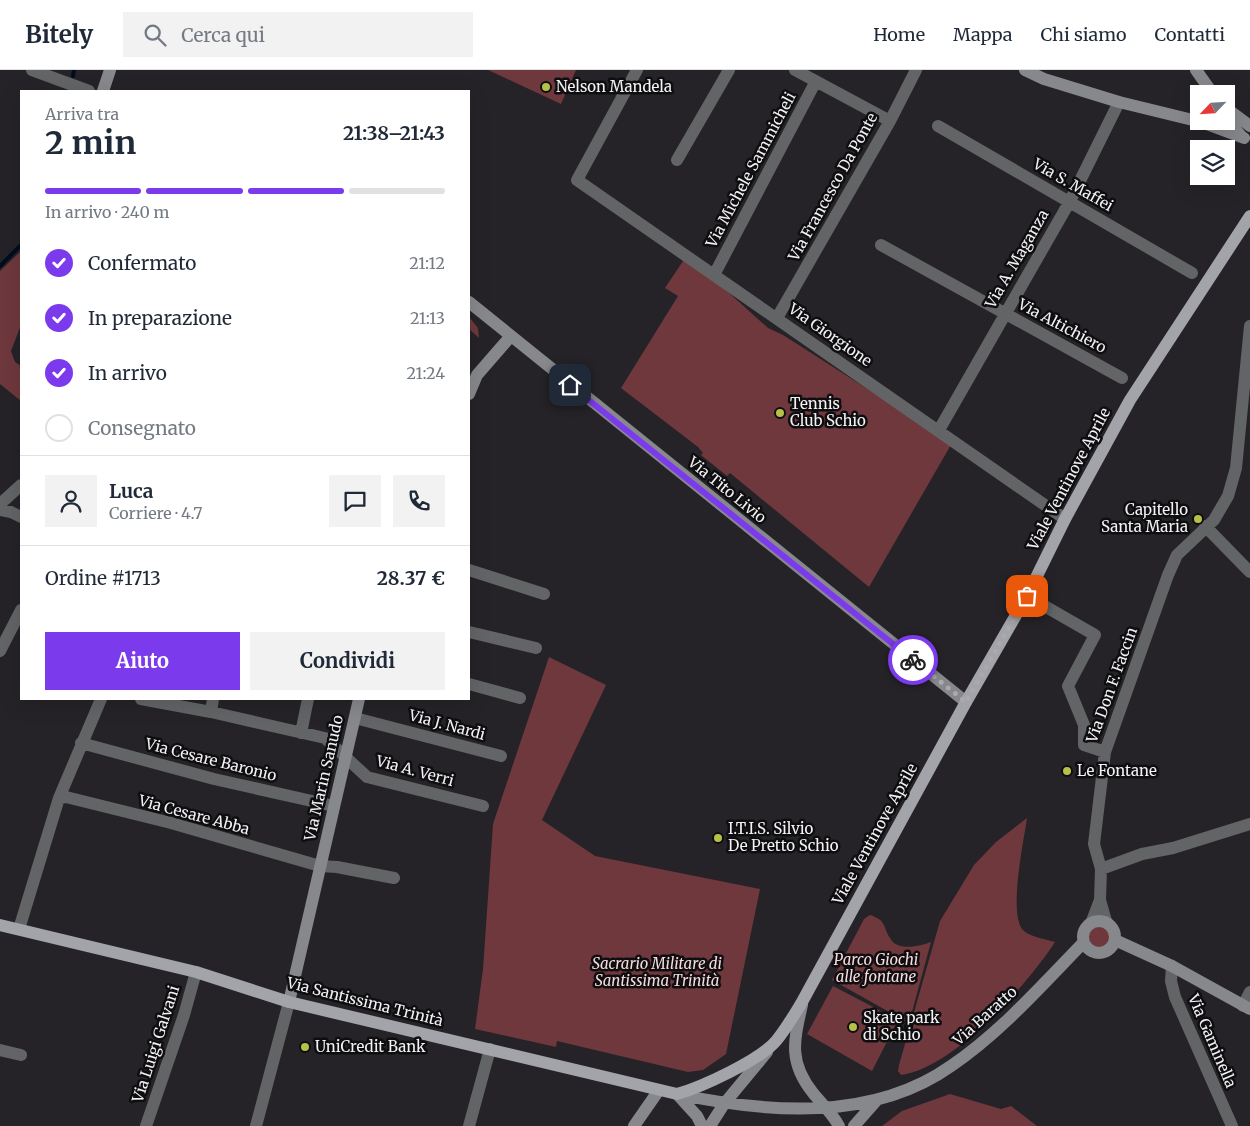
<!DOCTYPE html>
<html lang="it">
<head>
<meta charset="utf-8">
<style>
  body { margin:0; font-family:Merriweather,serif; background:#f2f2f3; color:#1f2937; height:100vh; display:flex; flex-direction:column; font-size:19px; white-space:nowrap }
  * { box-sizing:border-box; margin:0 }
  p { font-size:16px; color:#747a83 }
  .icon { flex:none; width:28px; height:28px; fill:none; stroke:currentColor; stroke-width:2; stroke-linecap:round; stroke-linejoin:round }
  .map { position:relative; flex:1; overflow:hidden }
  .drawer { position:absolute; left:20px; top:20px; width:450px; height:610px; display:flex; flex-direction:column; background:#fff; border-radius:0px; box-shadow:0 5px 20px #0002 }
  .drawer>* { flex:none }
  .needle { width:32px; rotate:245deg }
  .tools { position:absolute; left:1190px; top:15px; display:grid; gap:10px }
  .tools a { display:grid; place-items:center; width:45px; height:45px; border-radius:0px; background:#fff; box-shadow:0 5px 20px #0002; font-size:25px }
  .pin { position:absolute; display:grid; place-items:center; width:42px; height:42px; color:#fff; margin:-21px; border-radius:10px; box-shadow:0 2px 8px #0006 }
  .courier { position:absolute; display:grid; place-items:center; width:50px; height:50px; margin:-25px; border:4px solid #7c3aed; border-radius:50%; background:#fff; color:#222; box-shadow:0 1px 6px #0007 }
  .summary em { font-style:normal; font-weight:700 }
  .summary div { display:flex; flex-direction:column-reverse }
  .summary { display:flex; align-items:center; justify-content:space-between; height:85px; padding:0 25px }
  h1 { font-size:32px; font-weight:700; line-height:38px }
  .bar { display:grid; grid-template-columns:repeat(4,1fr); gap:8px 5px; align-content:center; height:60px; padding:0 25px }
  .bar i { height:6px; border-radius:4px; background:#e0e1e3 }
  .bar .selected { background:#7c3aed }
  .bar p { grid-column:span 4 }
  .line { display:flex; align-items:center; gap:12px; padding:0 25px; border-top:1px solid #e0e1e3 }
  .line div { flex:1 }
  .round { display:grid; place-items:center; flex:none; width:52px; height:52px; border-radius:0px; background:#f2f2f3 }
  ol { padding:0 25px; list-style:none }
  li { display:flex; align-items:center; gap:15px; height:55px }
  li p { margin-inline-start:auto }
  li .icon { padding:5px; border-radius:50%; background:#7c3aed; color:#fff; stroke-width:4 }
  li:last-child { color:#747a83 }
  li i { width:28px; height:28px; border:2px solid #e0e1e3; border-radius:50% }
  .primary-button { display:flex; gap:10px; margin-top:auto; padding:10px 25px }
  .primary-button a { flex:1; height:58px; border-radius:0px; background:#7c3aed; color:#fff; font-size:20px; font-weight:700; line-height:58px; text-align:center }
  .primary-button a+a { background:#f2f2f3; color:#1f2937 }
  header { display:flex; align-items:center; gap:30px; box-sizing:border-box; height:70px; padding:0 25px; background:#fff; border-bottom:1px solid #e0e1e3 }
  header strong { font-size:24px }
  nav { display:flex; gap:28px; margin-inline-start:auto; font-size:18px }
  .search { width:350px; height:45px; background:#f2f2f3; display:flex; align-items:center; gap:12px; box-sizing:border-box; padding:0 18px; border-radius:0px; color:#747a83; font-size:19px }
  .map>svg:first-child { display:block }
  .green { fill:#6e383d }
  .lines { fill:none; stroke-linecap:round; stroke-linejoin:round }
  .stream { stroke:#000d1f; stroke-width:4 }
  .street { stroke:#636466; stroke-width:12 }
  .secondary { stroke:#87888c; stroke-width:12 }
  .primary { stroke:#a3a4a9; stroke-width:12 }
  .done { stroke:#aba9ac; stroke-width:5; stroke-dasharray:0 9 }
  .route { stroke:#7c3aed; stroke-width:6 }
  .poi-dot { fill:#b7c147; stroke:#0e0d0f; stroke-width:2 }
  .labels { text-anchor:middle; stroke-width:5; stroke-linejoin:round; paint-order:stroke }
  .poi-label { font-size:15px; fill:#f3f1f4; stroke:#0e0d0f; text-anchor:start }
  .street-label { font-size:15px; fill:#f3f1f4; stroke:#0e0d0f }
  .park-label { font-size:15px; font-style:italic; fill:#f7dbdd; stroke:#0e0d0f }
</style>
</head>
<body>
<header>
<strong>Bitely</strong>
<div class="search"><svg class="icon" aria-label="search" viewBox="0 0 24 24"><circle cx="10" cy="10" r="6"/><path d="M15 15l6 6"/></svg>Cerca qui</div>
<nav><a>Home</a><a>Mappa</a><a>Chi siamo</a><a>Contatti</a></nav>
</header>
<div class="map">
<svg width="1250" height="1056" viewBox="0 0 1250 1056">
  <rect width="100%" height="100%" fill="#252327"/>
  <path class="green" d="M 488,0 L 576,0 L 561,34 Z
    M 21,181 L 21,255 L 11,281 L 15,292 L 21,296 L 21,331 L 0,314 L 0,201 Z
    M 687,185 L 768,258 L 783,265 L 952,373 L 869,517 L 730,403 L 727,406 L 701,385 L 703,383 L 698,377 L 621,318 L 678,226 L 665,218 Z
    M 469,247 L 478,258 L 479,268 L 469,259 Z
    M 549,587 L 606,615 L 542,750 L 595,786 L 760,819 L 726,984 L 703,1000 L 688,1002 L 557,971 L 556,977 L 475,959 L 483,899 L 493,754 Z
    M 1027,748 C 1024,770 1008,844 1023,860 C 1030,867 1045,869 1055,872 C 1027,915 954,998 901,1005 L 898,1001 L 899,995 L 940,851 L 974,795 L 996,772 Z
    M 870,845 C 887,851 882,855 890,868 C 897,882 920,876 931,872 L 909,953 L 832,910 L 864,849 Z
    M1089 867a11 11 0 1 1 22 0a11 11 0 1 1-22 0Z
    M 833,916 L 898,950 L 872,1001 L 807,964 Z
    M 950,1024 L 1001,1039 L 1011,1036 L 1037,1056 L 882,1056 L 902,1041 Z"/>
  <g class="lines">
    <path class="stream" d="M 73,6 L 74,0
      M 0,196 L 21,175"/>
    <path class="street" d="M 32,0 L 89,21
      M 637,0 L 577,110 L 1065,449
      M 795,0 L 890,51
      M 938,56 L 1192,203
      M 677,90 L 729,0
      M 881,175 L 1122,308
      M 714,205 L 816,11
      M 777,248 L 890,51 L 916,0
      M 939,360 L 1070,131 L 1119,32
      M 0,434 L 21,415
      M 0,440 L 11,442 L 21,447
      M 1205,456 L 1250,502
      M 469,500 L 544,524
      M 1027,526 L 1095,565 L 1068,616 L 1084,655 L 1084,675 L 1105,682
      M 469,562 L 536,578
      M 0,581 L 21,540
      M 469,614 L 520,628
      M 141,629 L 211,642 L 325,668 L 367,707 L 483,736
      M 211,642 L 213,629
      M 355,648 L 501,686
      M 301,663 L 308,629
      M 81,673 L 214,709 L 334,736
      M 59,728 L 66,727 L 171,753 L 320,796 L 337,797 L 394,808
      M 1101,799 L 1142,784 L 1173,778 L 1250,754
      M 1092,851 L 1100,830
      M 1106,851 L 1100,830 L 1101,799 L 1094,774 L 1105,682 L 1168,505 L 1177,485 L 1214,450 L 1228,426 L 1236,398 L 1250,256
      M 19,859 L 59,728 L 101,629
      M 1172,896 L 1171,911 L 1175,927 L 1232,1056
      M 1243,936 L 1250,922
      M 0,980 L 21,985
      M 146,1056 L 184,945 L 196,902
      M 256,1056 L 289,932
      M 469,1056 L 490,979"/>
    <path class="secondary" d="M 1025,0 L 1044,9 L 1119,32 L 1201,52 L 1244,68
      M 1196,0 L 1213,24
      M 103,21 L 110,0
      M 1226,38 L 1250,56
      M 1226,49 L 1242,67
      M 469,232 L 966,632
      M 469,324 L 477,305 L 510,267
      M1083 867a16 16 0 1 1 32 0a16 16 0 1 1-32 0Z
      M 1115,870 L 1172,896 L 1250,939
      M 289,932 L 359,629
      M 802,935 C 794,970 788,992 813,1023 C 822,1034 832,1043 839,1056
      M 677,1024 C 767,1043 872,1052 951,996 C 1001,962 1042,915 1084,872
      M 677,1024 L 697,1046 L 702,1056
      M 634,1056 L 659,1020
      M 710,1056 L 724,1034 L 767,982
      M 854,1056 L 876,1031"/>
    <path class="primary" d="M 0,855 L 196,902 L 289,932 L 677,1024 C 702,1017 760,990 776,971 C 786,959 794,945 802,932 L 966,632 L 1027,526 L 1065,449 L 1130,330 L 1250,146"/>
  </g>
  <g class="lines">
    <path class="done" d="M 913,590 L 966,632 L 1027,526"/>
    <path class="route" d="M 570,315 L 913,590"/>
  </g>
  <g class="poi-dot">
    <circle cx="546" cy="17" r="5"/>
    <circle cx="780" cy="343" r="5"/>
    <circle cx="1198" cy="449" r="5"/>
    <circle cx="1067" cy="701" r="5"/>
    <circle cx="718" cy="768" r="5"/>
    <circle cx="853" cy="957" r="5"/>
    <circle cx="305" cy="977" r="5"/>
  </g>
  <g class="labels">
    <g class="poi-label">
      <text x="556" y="22">Nelson Mandela</text>
      <text x="790" y="339">Tennis<tspan x="790" dy="17">Club Schio</tspan></text>
      <text x="1188" y="445" text-anchor="end">Capitello<tspan x="1188" dy="17">Santa Maria</tspan></text>
      <text x="1077" y="706">Le Fontane</text>
      <text x="728" y="764">I.T.I.S. Silvio<tspan x="728" dy="17">De Pretto Schio</tspan></text>
      <text x="863" y="953">Skate park<tspan x="863" dy="17">di Schio</tspan></text>
      <text x="315" y="982">UniCredit Bank</text>
    </g>
    <g class="street-label">
      <text transform="translate(751 100) rotate(-62)" y="5">Via Michele Sammicheli</text>
      <text transform="translate(1073 115) rotate(30)" y="5">Via S. Maffei</text>
      <text transform="translate(833 117) rotate(-61)" y="5">Via Francesco Da Ponte</text>
      <text transform="translate(1017 189) rotate(-60)" y="5">Via A. Maganza</text>
      <text transform="translate(1062 256) rotate(28)" y="5">Via Altichiero</text>
      <text transform="translate(830 265) rotate(35)" y="5">Via Giorgione</text>
      <text transform="translate(1069 409) rotate(-62)" y="5">Viale Ventinove Aprile</text>
      <text transform="translate(727 420) rotate(39)" y="5">Via Tito Livio</text>
      <text transform="translate(1112 615) rotate(-70)" y="5">Via Don F. Faccin</text>
      <text transform="translate(447 655) rotate(15)" y="5">Via J. Nardi</text>
      <text transform="translate(211 690) rotate(14)" y="5">Via Cesare Baronio</text>
      <text transform="translate(415 701) rotate(15)" y="5">Via A. Verri</text>
      <text transform="translate(324 708) rotate(-77)" y="5">Via Marin Sanudo</text>
      <text transform="translate(194 745) rotate(15)" y="5">Via Cesare Abba</text>
      <text transform="translate(875 764) rotate(-61)" y="5">Viale Ventinove Aprile</text>
      <text transform="translate(365 932) rotate(14)" y="5">Via Santissima Trinità</text>
      <text transform="translate(985 946) rotate(-42)" y="5">Via Baratto</text>
      <text transform="translate(1212 971) rotate(67)" y="5">Via Gaminella</text>
      <text transform="translate(156 974) rotate(-72)" y="5">Via Luigi Galvani</text>
    </g>
    <g class="park-label">
      <text x="876" y="895">Parco Giochi<tspan x="876" dy="17">alle fontane</tspan></text>
      <text x="657" y="899">Sacrario Militare di<tspan x="657" dy="17">Santissima Trinità</tspan></text>
    </g>
  </g>
</svg>
<div class="tools">
<a><svg class="needle" viewBox="-14 -14 28 28"><path d="M0-13l5 13h-10z" fill="#e53935"/><path d="M0 13l5-13h-10z" fill="#747a83"/></svg></a>
<a><svg class="icon" aria-label="layers" viewBox="0 0 24 24"><path d="M12 4l9 5-9 5-9-5zM3 14l9 5 9-5"/></svg></a>
</div>
<div class="pin" style="left:1027px;top:526px;background:#ea580c"><svg class="icon" aria-label="bag" viewBox="0 0 24 24"><path d="M5 8h14l-1 12H6zM9 8a3 3 0 0 1 6 0"/></svg></div>
<div class="pin" style="left:570px;top:315px;background:#1f2937"><svg class="icon" aria-label="home" viewBox="0 0 24 24"><path d="M3 11l9-7 9 7M6 9v11h12V9"/></svg></div>
<div class="courier" style="left:913px;top:590px"><svg class="icon" aria-label="bike" viewBox="0 0 24 24"><circle cx="6" cy="16" r="4"/><circle cx="18" cy="16" r="4"/><path d="M6 16l4-8h5l3 8M10 8l3 8H6M13 5h3"/></svg></div>
<section class="drawer">
<div class="summary"><div><h1>2 min</h1><p>Arriva tra</p></div><em>21:38–21:43</em></div>
<div class="bar"><i class="selected"></i><i class="selected"></i><i class="selected"></i><i></i><p>In arrivo · 240 m</p></div>
<ol>
<li><svg class="icon" aria-label="check" viewBox="0 0 24 24"><path d="M5 12l5 5 9-10"/></svg>Confermato<p>21:12</p></li>
<li><svg class="icon" aria-label="check" viewBox="0 0 24 24"><path d="M5 12l5 5 9-10"/></svg>In preparazione<p>21:13</p></li>
<li><svg class="icon" aria-label="check" viewBox="0 0 24 24"><path d="M5 12l5 5 9-10"/></svg>In arrivo<p>21:24</p></li>
<li><i></i>Consegnato</li>
</ol>
<div class="line" style="height:90px"><a class="round"><svg class="icon" aria-label="person" viewBox="0 0 24 24"><circle cx="12" cy="8" r="4"/><path d="M4 21q1-7 8-7t8 7"/></svg></a><div><b>Luca</b><p>Corriere · 4.7</p></div><a class="round"><svg class="icon" aria-label="chat" viewBox="0 0 24 24"><path d="M4 5h16v11H9l-5 4z"/></svg></a><a class="round"><svg class="icon" aria-label="phone" viewBox="0 0 24 24"><path d="M5 4h4l2 5-3 2q2 4 5 5l2-3 5 2v4C11 20 4 13 5 4z"/></svg></a></div>
<div class="line" style="height:65px"><div>Ordine #1713</div><b>28.37 €</b></div>
<div class="primary-button"><a>Aiuto</a><a>Condividi</a></div>
</section>
</div>
</body>
</html>
